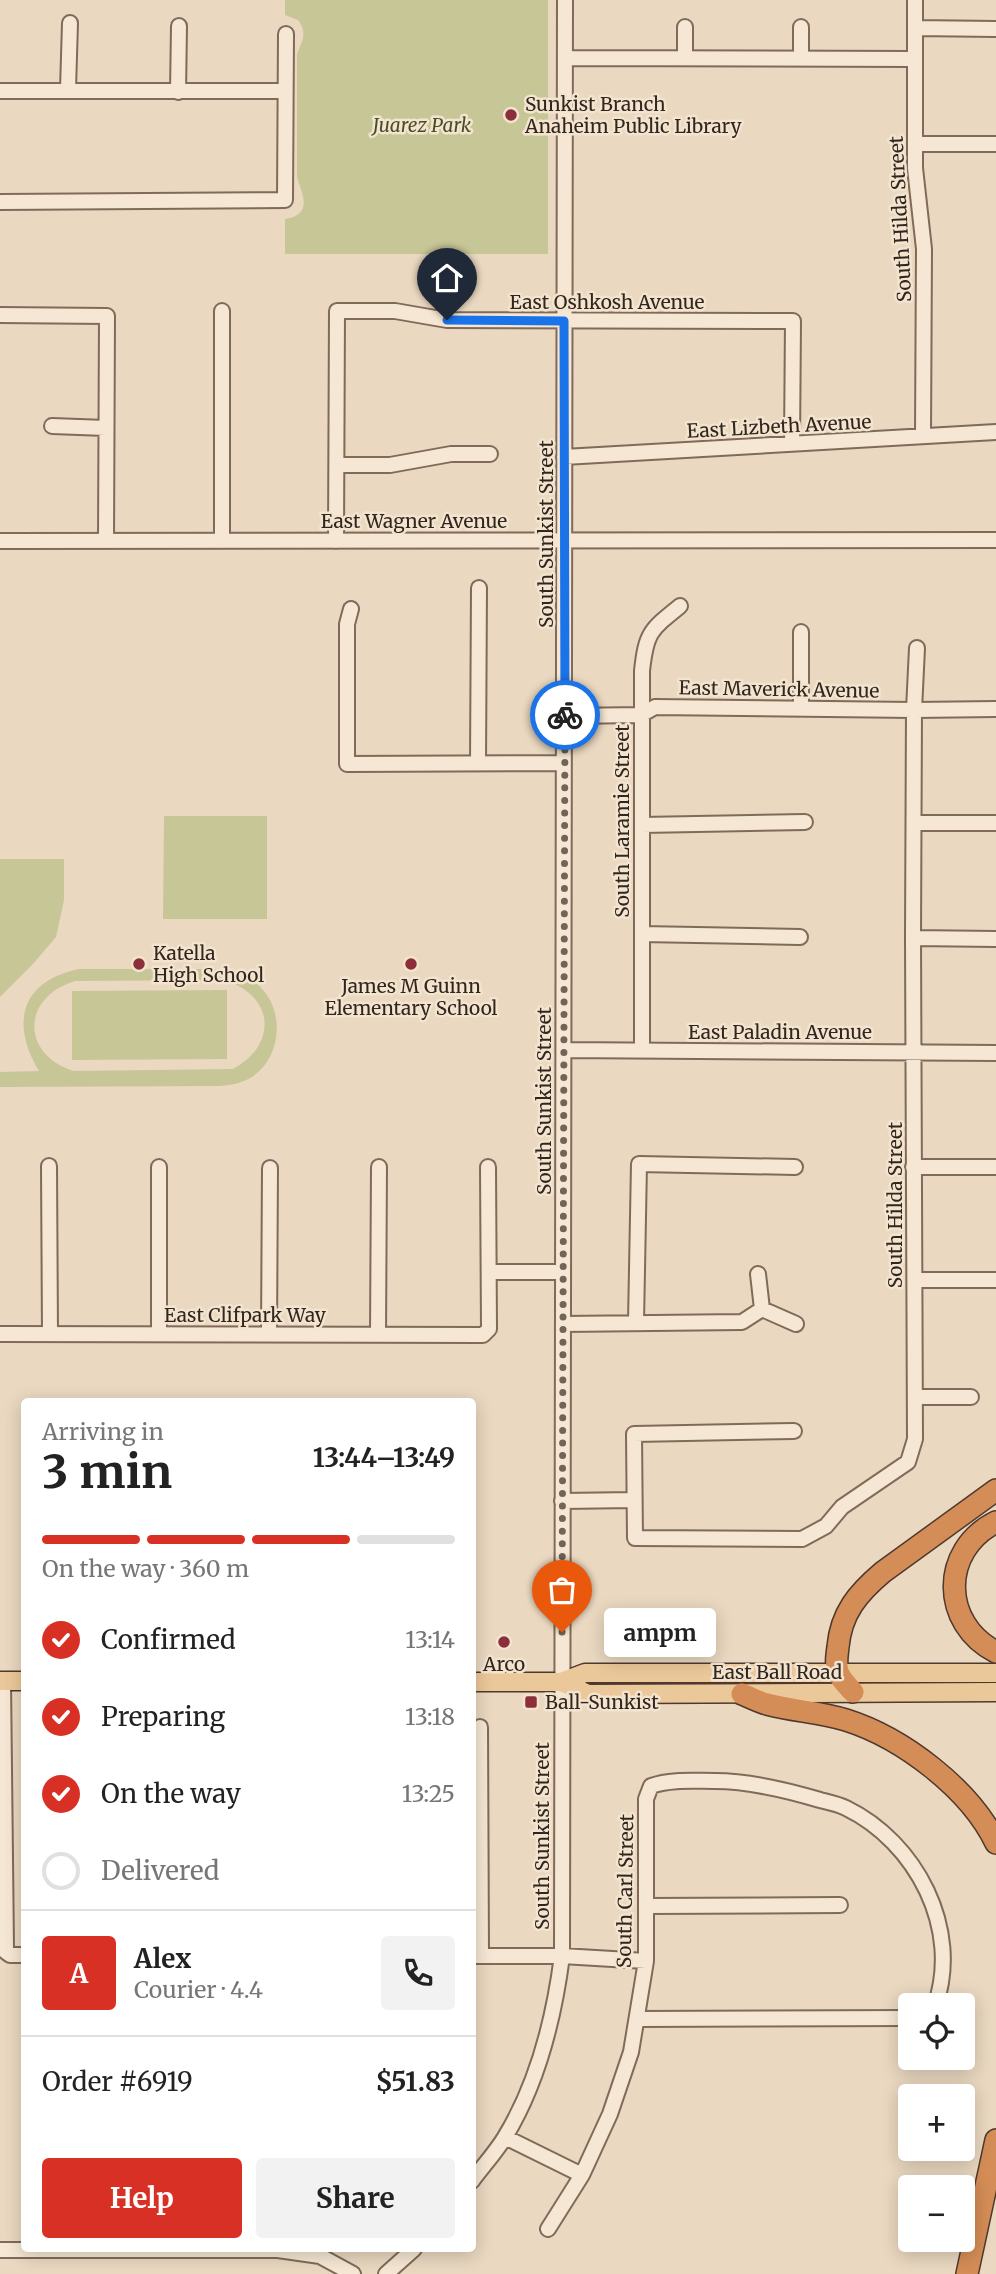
<!DOCTYPE html>
<html lang="en">
<head>
<meta charset="utf-8">
<style>
  body { margin:0; font-family:Merriweather,serif; background:#f2f2f2; color:#222; height:100vh; display:flex; flex-direction:column; font-size:26px; white-space:nowrap }
  * { box-sizing:border-box; margin:0 }
  p { font-size:23px; color:#767676 }
  .icon { flex:none; width:38px; height:38px; fill:none; stroke:currentColor; stroke-width:2; stroke-linecap:round; stroke-linejoin:round }
  .map { position:relative; flex:1; overflow:hidden }
  .drawer { position:absolute; left:21px; top:1398px; width:455px; height:854px; display:flex; flex-direction:column; background:#fff; border-radius:7px; box-shadow:0 4px 18px #0003 }
  .drawer>* { flex:none }
  .tools { position:absolute; left:898px; top:1993px; display:grid; gap:14px }
  .tools a { display:grid; place-items:center; width:77px; height:77px; border-radius:7px; background:#fff; box-shadow:0 4px 18px #0003; font-size:35px }
  .pin { position:absolute; display:grid; place-items:center; width:60px; height:60px; color:#fff; margin:-72px -30px; border-radius:50% 50% 50% 0; rotate:-45deg; box-shadow:0 0 7px #0007 }
  .pin .icon { rotate:45deg }
  .courier { position:absolute; display:grid; place-items:center; width:70px; height:70px; margin:-35px; border:5px solid #1a73e8; border-radius:50%; background:#fff; color:#222; box-shadow:0 2px 9px #0007 }
  .bubble { position:absolute; height:49px; border-radius:7px; background:#fff; box-shadow:0 4px 18px #0003; font-size:23px; font-weight:700; line-height:49px; text-align:center }
  .headline em { font-style:normal; font-weight:700 }
  .headline div { display:flex; flex-direction:column-reverse }
  .headline { display:flex; align-items:center; justify-content:space-between; height:119px; padding:0 21px }
  h1 { font-size:46px; font-weight:700; line-height:52px }
  .bar { display:grid; grid-template-columns:repeat(4,1fr); gap:10px 7px; align-content:center; height:84px; padding:0 21px }
  .bar i { height:9px; border-radius:5px; background:#e0e0e0 }
  .bar .current { background:#d93025 }
  .bar p { grid-column:span 4 }
  .line { display:flex; align-items:center; gap:18px; padding:0 21px; border-top:2px solid #e0e0e0 }
  .line div { flex:1 }
  .round { display:grid; place-items:center; flex:none; width:74px; height:74px; border-radius:7px; background:#f2f2f2 }
  ol { padding:0 21px; list-style:none }
  li { display:flex; align-items:center; gap:21px; height:77px }
  li p { margin-inline-start:auto }
  li .icon { padding:7px; border-radius:50%; background:#d93025; color:#fff; stroke-width:4 }
  li:last-child { color:#767676 }
  li i { width:38px; height:38px; border:4px solid #e0e0e0; border-radius:50% }
  .action { display:flex; gap:14px; margin-top:auto; padding:14px 21px }
  .action a { flex:1; height:80px; border-radius:7px; background:#d93025; color:#fff; font-size:28px; font-weight:700; line-height:80px; text-align:center }
  .action a+a { background:#f2f2f2; color:#222 }
  .map>svg:first-child { display:block }
  .green { fill:#c7c696; fill-rule:evenodd }
  .lines { fill:none; stroke-linecap:round; stroke-linejoin:round }
  .minor-casing { stroke:#816a5a; stroke-width:18 }
  .major-casing { stroke:#4f392e; stroke-width:21 }
  .highway-casing { stroke:#4f392e; stroke-width:24 }
  .minor { stroke:#f5e7d3; stroke-width:14 }
  .major { stroke:#ebc89a; stroke-width:18 }
  .highway { stroke:#d48d56; stroke-width:21 }
  .done { stroke:#726456; stroke-width:7; stroke-dasharray:0 12.6 }
  .route { stroke:#1a73e8; stroke-width:9 }
  .poi-dot { fill:#8c2f3b; stroke:#f2e4cf; stroke-width:2.5 }
  .labels { text-anchor:middle; stroke-width:5; stroke-linejoin:round; paint-order:stroke }
  .poi-label { font-size:19px; fill:#32251d; stroke:#f2e4cf; text-anchor:start }
  .park-label { font-size:19px; font-style:italic; fill:#484d25; stroke:#f2e4cf }
  .street-label { font-size:19px; fill:#32251d; stroke:#f2e4cf }
</style>
</head>
<body>
<div class="map">
<svg width="996" height="2274" viewBox="0 0 996 2274">
  <rect width="100%" height="100%" fill="#ead8c0"/>
  <path class="green" d="M 285,0 L 548,0 L 548,254 L 285,254 L 285,219 C 313,215 303,195 297,178 L 297,54 C 302,41 308,33 298,20 L 285,15 Z
    M 164,816 L 267,816 L 267,919 L 163,919 Z
    M 0,859 L 64,859 L 64,900 L 56,937 L 32,965 L 0,997 Z
    M 79,969 L 225,969 C 239,973 254,979 263,990 C 288,1018 278,1070 241,1082 C 235,1085 226,1085 219,1086 L 0,1087 L 0,1072 L 39,1071 C 10,1023 21,981 79,969 ZM 223,980 C 274,994 279,1044 233,1069 L 74,1071 C 20,1054 22,997 75,981 Z
    M 227,990 L 227,1059 L 72,1060 L 72,991 Z"/>
  <g class="lines">
    <defs>
      <path id="minor" d="M 915,0 L 915,168 L 924,249 L 923,436
        M 915,28 L 996,29
        M 565,58 L 915,59
        M 685,58 L 685,27
        M 801,58 L 801,27
        M 68,89 L 70,23
        M 0,91 L 285,91
        M 178,92 L 179,26
        M 915,144 L 996,144
        M 0,202 L 285,200 L 286,34
        M 0,315 L 107,316 L 106,541
        M 52,426 L 106,428
        M 564,457 L 996,432
        M 337,465 L 390,465 L 451,454 L 490,454
        M 0,541 L 996,540
        M 222,541 L 222,311
        M 336,541 L 337,311 L 395,311 L 447,320 L 793,321 L 792,444
        M 351,609 L 347,624 L 347,764 L 564,763
        M 801,708 L 801,632
        M 565,716 L 641,715 L 655,707 L 914,710 L 996,709
        M 478,763 L 479,588
        M 914,823 L 996,823
        M 642,825 L 805,822
        M 642,934 L 800,937
        M 913,938 L 996,939
        M 564,1050 L 996,1053
        M 642,1050 L 642,671 C 646,633 650,630 680,606
        M 49,1166 L 50,1334
        M 159,1167 L 159,1334
        M 913,1167 L 996,1167
        M 489,1272 L 563,1272
        M 758,1274 L 762,1309 L 796,1324
        M 915,1280 L 996,1280
        M 636,1322 L 639,1164 L 795,1167
        M 563,1324 L 742,1322 L 762,1309
        M 0,1334 L 483,1335 L 489,1329 L 488,1167
        M 269,1334 L 270,1168
        M 378,1334 L 379,1167
        M 915,1397 L 971,1397
        M 794,1431 L 634,1434 L 635,1538 L 802,1539 L 826,1526 L 842,1507 L 908,1462 L 915,1439 L 913,938 L 914,710 L 917,648
        M 562,1501 L 634,1500
        M 3,1681 L 6,1946 L 6,1952 L 10,1955 L 24,1955
        M 480,1727 L 481,1956
        M 646,1906 L 840,1905
        M 474,1956 L 562,1956 L 646,1961
        M 637,2019 L 910,2018
        M 505,2137 L 582,2175
        M 472,2181 C 483,2166 496,2152 505,2137 C 538,2083 554,2018 562,1956 L 565,0
        M 548,2229 L 582,2175 L 610,2114 L 631,2052 L 646,1961 L 646,1799 L 651,1786 C 671,1779 693,1781 715,1781 C 750,1781 786,1790 820,1800 C 828,1802 838,1804 846,1808 C 916,1842 962,1929 935,2006
        M 0,2250 L 278,2250 L 320,2256 L 353,2274
        M 386,2274 L 414,2249"/>
      <path id="major" d="M 0,1681 L 24,1681
        M 472,1682 L 561,1682 L 585,1673 L 996,1673
        M 561,1682 L 588,1694 L 996,1692"/>
      <path id="highway" d="M 996,1522 C 940,1550 941,1624 996,1652
        M 853,1692 C 849,1687 842,1681 839,1674 C 835,1666 837,1655 838,1647 C 841,1613 858,1593 883,1572 L 996,1490
        M 742,1694 C 750,1697 759,1702 767,1704 C 793,1711 820,1712 846,1720 C 903,1738 970,1789 996,1843
        M 967,2274 L 996,2140"/>
    </defs>
    <use href="#minor" class="minor-casing"/>
    <use href="#major" class="major-casing"/>
    <use href="#highway" class="highway-casing"/>
    <use href="#minor" class="minor"/>
    <use href="#major" class="major"/>
    <use href="#highway" class="highway"/>
  </g>
  <g class="lines">
    <path class="done" d="M 562,1632 L 565,715"/>
    <path class="route" d="M 447,320 L 564,321 L 565,715"/>
  </g>
  <g class="poi-dot">
    <circle cx="511" cy="115" r="7"/>
    <circle cx="139" cy="964" r="7"/>
    <circle cx="411" cy="964" r="7"/>
    <circle cx="504" cy="1642" r="7"/>
    <rect x="524" y="1695" width="14" height="14" rx="3.5"/>
  </g>
  <g class="labels">
    <g class="poi-label">
      <text x="525" y="111">Sunkist Branch<tspan x="525" dy="22">Anaheim Public Library</tspan></text>
      <text x="153" y="960">Katella<tspan x="153" dy="22">High School</tspan></text>
      <text x="411" y="993" text-anchor="middle">James M Guinn<tspan x="411" dy="22">Elementary School</tspan></text>
      <text x="504" y="1671" text-anchor="middle">Arco</text>
      <text x="545" y="1709">Ball-Sunkist</text>
    </g>
    <g class="park-label">
      <text x="422" y="132">Juarez Park</text>
    </g>
    <g class="street-label">
      <text transform="translate(900 219) rotate(-93)" y="7">South Hilda Street</text>
      <text x="607" y="309">East Oshkosh Avenue</text>
      <text transform="translate(779 426) rotate(-3)" y="7">East Lizbeth Avenue</text>
      <text x="414" y="528">East Wagner Avenue</text>
      <text transform="translate(546 534) rotate(-90)" y="7">South Sunkist Street</text>
      <text transform="translate(779 689) rotate(1)" y="7">East Maverick Avenue</text>
      <text transform="translate(622 821) rotate(-90)" y="7">South Laramie Street</text>
      <text x="780" y="1039">East Paladin Avenue</text>
      <text transform="translate(544 1101) rotate(-90)" y="7">South Sunkist Street</text>
      <text transform="translate(895 1205) rotate(-90)" y="7">South Hilda Street</text>
      <text x="245" y="1322">East Clifpark Way</text>
      <text x="777" y="1679">East Ball Road</text>
      <text transform="translate(542 1836) rotate(-90)" y="7">South Sunkist Street</text>
      <text transform="translate(625 1891) rotate(-89)" y="7">South Carl Street</text>
    </g>
  </g>
</svg>
<div class="tools">
<a><svg class="icon" aria-label="locate" viewBox="0 0 24 24"><circle cx="12" cy="12" r="6"/><path d="M12 2v4M12 18v4M2 12h4M18 12h4"/></svg></a>
<a>+</a>
<a>−</a>
</div>
<div class="pin" style="left:562px;top:1632px;background:#ea580c"><svg class="icon" aria-label="bag" viewBox="0 0 24 24"><path d="M5 8h14l-1 12H6zM9 8a3 3 0 0 1 6 0"/></svg></div>
<div class="pin" style="left:447px;top:320px;background:#1f2937"><svg class="icon" aria-label="home" viewBox="0 0 24 24"><path d="M3 11l9-7 9 7M6 9v11h12V9"/></svg></div>
<div class="courier" style="left:565px;top:715px"><svg class="icon" aria-label="bike" viewBox="0 0 24 24"><circle cx="6" cy="16" r="4"/><circle cx="18" cy="16" r="4"/><path d="M6 16l4-8h5l3 8M10 8l3 8H6M13 5h3"/></svg></div>
<div class="bubble" style="left:604px;top:1608px;width:112px">ampm</div>
<section class="drawer">
<div class="headline"><div><h1>3 min</h1><p>Arriving in</p></div><em>13:44–13:49</em></div>
<div class="bar"><i class="current"></i><i class="current"></i><i class="current"></i><i></i><p>On the way · 360 m</p></div>
<ol>
<li><svg class="icon" aria-label="check" viewBox="0 0 24 24"><path d="M5 12l5 5 9-10"/></svg>Confirmed<p>13:14</p></li>
<li><svg class="icon" aria-label="check" viewBox="0 0 24 24"><path d="M5 12l5 5 9-10"/></svg>Preparing<p>13:18</p></li>
<li><svg class="icon" aria-label="check" viewBox="0 0 24 24"><path d="M5 12l5 5 9-10"/></svg>On the way<p>13:25</p></li>
<li><i></i>Delivered</li>
</ol>
<div class="line" style="height:126px"><b class="round" style="background:#d93025;color:#fff">A</b><div><b>Alex</b><p>Courier · 4.4</p></div><a class="round"><svg class="icon" aria-label="phone" viewBox="0 0 24 24"><path d="M5 4h4l2 5-3 2q2 4 5 5l2-3 5 2v4C11 20 4 13 5 4z"/></svg></a></div>
<div class="line" style="height:91px"><div>Order #6919</div><b>$51.83</b></div>
<div class="action"><a>Help</a><a>Share</a></div>
</section>
</div>
</body>
</html>
